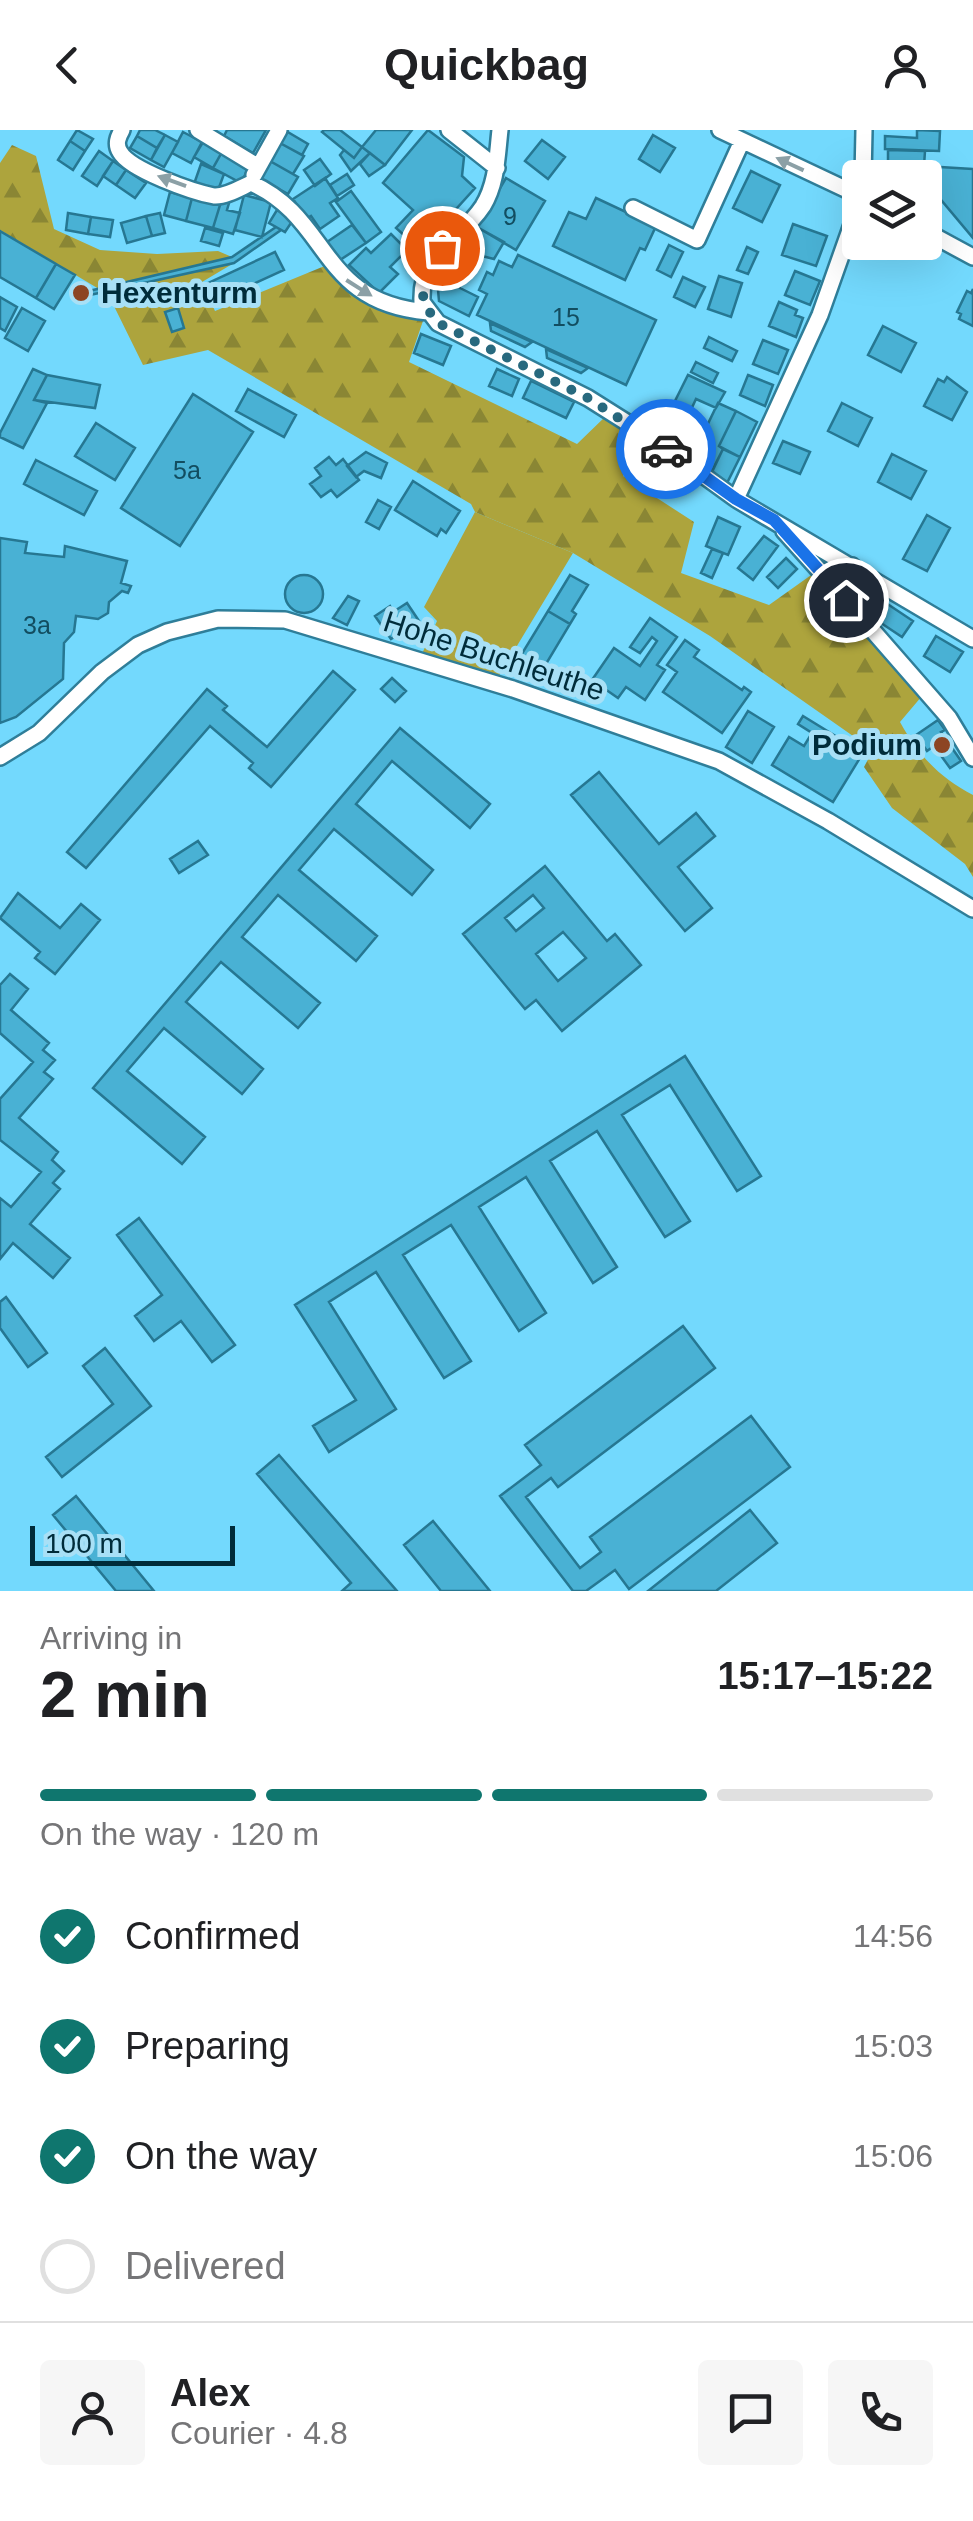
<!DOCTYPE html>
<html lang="en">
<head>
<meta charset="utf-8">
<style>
  body { margin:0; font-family:Arial,sans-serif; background:#f6f6f6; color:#202124; height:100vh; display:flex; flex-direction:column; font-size:38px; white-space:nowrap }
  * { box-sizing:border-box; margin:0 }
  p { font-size:32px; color:#757577 }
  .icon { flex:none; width:55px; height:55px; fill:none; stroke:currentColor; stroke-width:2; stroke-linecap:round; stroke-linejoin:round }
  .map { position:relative; height:1461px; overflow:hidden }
  .panel { display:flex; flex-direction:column; background:#fff; flex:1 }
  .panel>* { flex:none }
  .buttons { position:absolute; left:842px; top:30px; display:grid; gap:20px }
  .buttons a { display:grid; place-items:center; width:100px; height:100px; border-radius:10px; background:#fff; box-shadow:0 10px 40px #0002; font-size:50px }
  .scale { position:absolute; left:30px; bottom:25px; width:205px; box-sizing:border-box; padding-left:10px; border:5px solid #002c3a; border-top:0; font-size:28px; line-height:35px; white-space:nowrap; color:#002c3a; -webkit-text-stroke:8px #a8e0f6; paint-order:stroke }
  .pin { position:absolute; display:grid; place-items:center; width:85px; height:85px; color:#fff; margin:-42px; border:5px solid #fff; border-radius:50%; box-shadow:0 2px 10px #0007 }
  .courier { position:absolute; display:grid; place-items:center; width:100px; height:100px; margin:-50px; border:8px solid #1a73e8; border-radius:50%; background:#fff; color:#222; box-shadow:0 2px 12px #0007 }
  .overview em { font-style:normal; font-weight:700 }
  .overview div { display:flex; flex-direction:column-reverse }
  .overview { display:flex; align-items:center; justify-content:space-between; height:170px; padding:0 40px }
  h1 { font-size:65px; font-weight:700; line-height:75px }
  .bar { display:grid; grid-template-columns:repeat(4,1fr); gap:15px 10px; align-content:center; height:120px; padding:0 40px }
  .bar i { height:12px; border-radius:8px; background:#e0e0e0 }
  .bar .selected { background:#0f766e }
  .bar p { grid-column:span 4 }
  .line { display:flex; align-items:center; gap:25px; padding:0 40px; border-top:2px solid #e0e0e0 }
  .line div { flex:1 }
  .round { display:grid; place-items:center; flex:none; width:105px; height:105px; border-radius:10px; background:#f6f6f6 }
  ol { padding:0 40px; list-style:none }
  li { display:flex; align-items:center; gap:30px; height:110px }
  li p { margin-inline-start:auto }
  li .icon { padding:10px; border-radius:50%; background:#0f766e; color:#fff; stroke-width:4 }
  li:last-child { color:#757577 }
  li i { width:55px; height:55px; border:5px solid #e0e0e0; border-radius:50% }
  header { display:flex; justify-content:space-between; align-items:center; height:130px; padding:0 40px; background:#fff; font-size:45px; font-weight:700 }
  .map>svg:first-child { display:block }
  .grass { fill:#ada43d }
  .forest { fill:url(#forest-firs) }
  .building { fill:#49b1d4; stroke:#267792; stroke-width:2.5; fill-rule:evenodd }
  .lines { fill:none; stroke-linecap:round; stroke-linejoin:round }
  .street-casing { stroke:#2f7e99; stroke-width:20 }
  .street { stroke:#fff; stroke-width:15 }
  .oneway { fill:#8ca0a6 }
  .done { stroke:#28697e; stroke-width:10; stroke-dasharray:0 18 }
  .route { stroke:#1a73e8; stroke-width:12 }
  .poi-dot { fill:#8d4523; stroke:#a8e0f6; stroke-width:4 }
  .labels { text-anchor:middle; stroke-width:10; stroke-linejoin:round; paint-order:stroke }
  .number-label { font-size:25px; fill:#124d60 }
  .poi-label { font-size:30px; font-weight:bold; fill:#002c3a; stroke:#a8e0f6; text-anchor:start }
  .street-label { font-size:30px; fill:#002c3a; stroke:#a8e0f6 }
</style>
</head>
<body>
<header><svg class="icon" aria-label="back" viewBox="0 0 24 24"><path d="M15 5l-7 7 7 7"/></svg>Quickbag<svg class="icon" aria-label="person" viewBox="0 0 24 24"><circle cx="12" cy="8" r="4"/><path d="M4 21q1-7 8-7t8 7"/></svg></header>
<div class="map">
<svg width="973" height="1461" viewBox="0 0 973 1461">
  <defs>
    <pattern id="forest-firs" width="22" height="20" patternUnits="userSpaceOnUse" patternTransform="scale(2.5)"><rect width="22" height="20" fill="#ada43d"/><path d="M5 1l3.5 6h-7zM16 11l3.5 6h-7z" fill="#8a8634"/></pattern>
  </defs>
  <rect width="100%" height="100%" fill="#73d9fd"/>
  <path class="grass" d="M 475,382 L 573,423 L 497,549 L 421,526 L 437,491 L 424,477 Z"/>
  <path class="forest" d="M 12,15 L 36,26 L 54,99 L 100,120 L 157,124 L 218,121 L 232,127 L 99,159 L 0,100 L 0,33 Z
    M 234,133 L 202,152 L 215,181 L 327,135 L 424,188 L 409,232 L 577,314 L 608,284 L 642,307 L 623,346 L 694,392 L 681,443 L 769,475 L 814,443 L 922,566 L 900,592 C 918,625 940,648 973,665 L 973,747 L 965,734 L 892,678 L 864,637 L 873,620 L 710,506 L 573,423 L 475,382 L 471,374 L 208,220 L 143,235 L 110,168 L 103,162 Z"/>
  <path class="building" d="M 77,0 L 93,9 L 85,21 L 70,11 Z
    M 140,0 L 155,0 L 165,5 L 157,18 L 137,6 Z
    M 227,0 L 266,0 L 253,23 L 224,6 Z
    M 324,0 L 340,0 L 362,17 L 354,28 L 322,2 Z
    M 376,0 L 412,0 L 385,35 L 362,17 Z
    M 428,0 L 464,27 L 462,46 L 475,58 L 439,98 L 442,101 L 429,113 L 424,108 L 416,116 L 396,98 L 413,80 L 383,53 Z
    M 917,0 L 940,1 L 939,21 L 885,19 L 885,6 L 917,8 Z
    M 286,1 L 308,14 L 302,25 L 280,13 Z
    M 183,2 L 202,12 L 191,33 L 172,23 Z
    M 165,5 L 178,12 L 164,37 L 151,30 Z
    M 653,5 L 675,18 L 660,42 L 639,29 Z
    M 137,6 L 157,18 L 151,30 L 130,18 Z
    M 542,10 L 565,27 L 548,49 L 525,31 Z
    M 70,11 L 85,21 L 73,40 L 58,30 Z
    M 203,12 L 222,22 L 213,38 L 194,27 Z
    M 280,13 L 304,26 L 293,44 L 270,31 Z
    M 362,17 L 370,23 L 351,41 L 340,25 L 344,20 L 354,28 Z
    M 888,20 L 925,21 L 924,36 L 973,39 L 973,108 L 931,58 L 925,57 L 925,48 L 877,48 L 878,33 L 888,34 Z
    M 99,21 L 113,31 L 97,56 L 82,46 Z
    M 222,22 L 249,37 L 241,53 L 213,38 Z
    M 370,23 L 385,35 L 369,46 L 360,34 Z
    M 320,29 L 331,44 L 315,56 L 304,40 Z
    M 113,31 L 126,40 L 116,55 L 103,46 Z
    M 270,31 L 298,47 L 288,64 L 261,49 Z
    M 201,34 L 224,44 L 217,63 L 194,54 Z
    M 126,40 L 146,53 L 135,68 L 116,55 Z
    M 751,41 L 780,55 L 762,92 L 733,78 Z
    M 347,44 L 354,55 L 337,66 L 330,55 Z
    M 325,48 L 338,68 L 330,73 L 339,86 L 320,99 L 311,86 L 306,89 L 293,69 Z
    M 506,48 L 545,71 L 516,120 L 477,97 Z
    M 351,61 L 381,102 L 366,113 L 336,72 Z
    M 170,62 L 192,68 L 186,91 L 164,85 Z
    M 244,65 L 271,72 L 262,107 L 235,100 Z
    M 192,68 L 220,75 L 213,98 L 186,91 Z
    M 596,68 L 656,96 L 645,120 L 640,118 L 625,150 L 553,116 L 569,82 L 586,89 Z
    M 221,72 L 229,73 L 227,80 L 240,83 L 233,104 L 213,98 Z
    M 277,80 L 293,90 L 285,102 L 269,93 Z
    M 68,83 L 91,87 L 88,104 L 66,100 Z
    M 160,83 L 165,103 L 152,106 L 146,86 Z
    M 146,86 L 152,106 L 127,113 L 121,93 Z
    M 91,87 L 113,90 L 110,107 L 88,104 Z
    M 793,94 L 827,106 L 816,136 L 782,125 Z
    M 352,95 L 366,113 L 340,130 L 327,112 Z
    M 276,97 L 281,100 L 234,133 L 90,165 L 89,161 L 232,127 Z
    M 477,97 L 504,112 L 494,129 L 478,125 L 457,144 L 460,158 L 478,167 L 469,186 L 439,171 L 436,137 Z
    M 205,98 L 223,103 L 219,116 L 201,111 Z
    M 0,101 L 56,134 L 36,168 L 0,147 Z
    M 391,104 L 407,120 L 390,137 L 398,144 L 379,163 L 349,135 L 366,118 L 371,123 Z
    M 669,115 L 683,122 L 671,147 L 657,140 Z
    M 747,117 L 758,122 L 748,144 L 737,140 Z
    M 275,122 L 284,140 L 216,171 L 208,153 Z
    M 518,125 L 656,190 L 626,255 L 477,185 L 487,164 L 479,160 L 487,142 L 493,145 L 499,131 L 512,137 Z
    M 56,134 L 75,145 L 54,179 L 36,168 Z
    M 795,141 L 820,151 L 810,175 L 785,165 Z
    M 719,146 L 742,153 L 731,187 L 708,179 Z
    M 683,147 L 705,157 L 695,177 L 674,167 Z
    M 973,159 L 973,196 L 959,189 L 961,184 L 957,182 L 967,161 L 971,163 Z
    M 0,167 L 17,177 L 5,201 L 0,198 Z
    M 779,172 L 797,180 L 795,185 L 803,188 L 796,207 L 769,196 Z
    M 22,178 L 45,191 L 28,221 L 5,208 Z
    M 178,178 L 184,198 L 172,202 L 165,182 Z
    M 490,193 L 532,212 L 525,217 L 491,201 Z
    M 883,196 L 916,213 L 901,242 L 868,225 Z
    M 421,204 L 451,216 L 443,235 L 414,223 Z
    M 709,207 L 737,221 L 732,231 L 704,218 Z
    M 763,210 L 788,220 L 778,244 L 753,234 Z
    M 546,219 L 588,238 L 581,243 L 547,228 Z
    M 696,232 L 718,243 L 713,253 L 691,242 Z
    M 33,239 L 47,245 L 34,270 L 47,273 L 23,318 L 0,307 L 0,303 Z
    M 497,239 L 519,249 L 512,266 L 489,256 Z
    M 47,245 L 100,255 L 95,278 L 34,270 Z
    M 688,245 L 725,262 L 716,278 L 696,269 L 681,301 L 693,309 L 683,324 L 657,307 Z
    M 748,245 L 773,255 L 765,276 L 740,265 Z
    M 947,247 L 967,262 L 952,290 L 924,276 L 938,249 L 944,252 Z
    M 531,251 L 574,272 L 566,288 L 523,268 Z
    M 248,259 L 296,285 L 284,307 L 236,281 Z
    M 193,264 L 253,302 L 180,416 L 121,378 Z
    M 718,273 L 736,281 L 719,316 L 723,319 L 712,342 L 690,331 Z
    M 842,273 L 872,288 L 858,316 L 828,301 Z
    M 736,281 L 757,292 L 740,327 L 719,316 Z
    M 96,293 L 135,318 L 115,350 L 75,326 Z
    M 783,311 L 810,322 L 800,344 L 773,333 Z
    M 723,319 L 740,327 L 727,353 L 710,345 Z
    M 366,322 L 387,333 L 381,348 L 364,341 L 356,347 L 347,336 Z
    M 653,322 L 678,339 L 666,355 L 655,347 L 648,356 L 632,344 L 641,330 L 645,333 Z
    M 892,324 L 926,341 L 911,369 L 878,352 Z
    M 329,327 L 336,335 L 343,329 L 359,350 L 337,367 L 331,360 L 321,367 L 310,354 L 321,346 L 315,338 Z
    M 36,330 L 97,361 L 84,385 L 24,354 Z
    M 413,351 L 460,381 L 446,403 L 441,399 L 437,406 L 395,380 Z
    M 378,370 L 391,377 L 379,399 L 366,392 Z
    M 927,385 L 950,398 L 927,441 L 903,429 Z
    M 718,387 L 740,397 L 728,425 L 706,416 Z
    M 764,406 L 778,416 L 753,450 L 738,438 Z
    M 0,408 L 27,412 L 25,423 L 64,427 L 65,416 L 127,431 L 121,453 L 131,456 L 128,463 L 122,461 L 109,472 L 108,483 L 98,489 L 76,486 L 74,502 L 64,513 L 63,549 L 16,587 L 0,593 Z
    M 712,419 L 723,423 L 712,448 L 701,443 Z
    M 786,428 L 797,439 L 778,458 L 767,447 Z
    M 570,445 L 588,455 L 572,481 L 576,484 L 570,494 L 548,481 Z
    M285 464a19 19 0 1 1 38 0a19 19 0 1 1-38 0Z
    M 348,466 L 359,471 L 347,495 L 333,488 Z
    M 880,469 L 913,491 L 902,507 L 869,485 Z
    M 407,473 L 419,491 L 391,509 L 375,486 L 390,476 L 393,482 Z
    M 548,481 L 570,494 L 537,549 L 515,535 Z
    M 650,488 L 677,507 L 657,535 L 665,540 L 645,570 L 626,557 L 618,568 L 592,550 L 614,518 L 640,536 L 657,511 L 652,507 L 640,523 L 630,517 Z
    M 936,506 L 963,522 L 950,542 L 924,526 Z
    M 685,510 L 699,520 L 694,527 L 742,560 L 744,557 L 751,562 L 722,603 L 663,562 L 677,542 L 667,535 Z
    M 333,541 L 355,560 L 271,657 L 249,638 L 253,633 L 210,596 L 86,738 L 67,722 L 207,559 L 227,576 L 223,580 L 267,617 Z
    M 392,548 L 406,561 L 395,572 L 381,559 Z
    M 748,581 L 774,597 L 752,633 L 726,617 Z
    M 803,586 L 863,623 L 833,672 L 772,635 L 789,607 L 804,616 L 812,603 L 798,594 Z
    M 938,590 L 945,600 L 941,602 L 961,631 L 950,638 L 934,616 L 927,621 L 916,605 Z
    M 400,598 L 490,674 L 470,698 L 392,631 L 356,674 L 433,740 L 412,765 L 334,699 L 299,740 L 377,806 L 356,831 L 278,765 L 242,807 L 320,873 L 298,898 L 221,832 L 186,872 L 263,939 L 242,964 L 164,898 L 127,941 L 205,1007 L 182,1034 L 93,958 Z
    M 599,642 L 659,714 L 696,683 L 715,706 L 678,737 L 712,778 L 685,801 L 571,665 Z
    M 198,711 L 208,725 L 179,743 L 170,729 Z
    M 545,736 L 607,811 L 615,804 L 641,835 L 562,901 L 536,870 L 525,879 L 463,804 ZM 533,765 L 544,778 L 516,801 L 505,788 ZM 563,802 L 586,828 L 558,851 L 536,824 Z
    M 18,763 L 60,798 L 81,774 L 100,790 L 55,844 L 35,828 L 40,822 L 0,788 Z
    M 10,844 L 28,859 L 11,880 L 49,913 L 43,920 L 55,930 L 44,942 L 53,949 L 19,988 L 58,1022 L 52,1030 L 64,1041 L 53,1053 L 60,1059 L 30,1094 L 70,1128 L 53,1148 L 13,1113 L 0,1129 L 0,1068 L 11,1077 L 41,1042 L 0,1010 L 0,969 L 33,932 L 0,903 L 0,855 Z
    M 685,926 L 761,1046 L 737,1061 L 670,955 L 622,985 L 690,1091 L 665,1107 L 597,1001 L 550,1031 L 617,1137 L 593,1153 L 526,1047 L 479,1077 L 546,1183 L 519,1201 L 451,1095 L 403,1125 L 471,1231 L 444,1248 L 376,1142 L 329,1172 L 396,1279 L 329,1322 L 313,1296 L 356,1270 L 295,1175 Z
    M 139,1088 L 235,1215 L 212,1232 L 181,1191 L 154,1211 L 135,1186 L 162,1165 L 117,1105 Z
    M 6,1167 L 47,1223 L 28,1237 L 0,1198 L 0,1172 Z
    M 683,1196 L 715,1238 L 558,1357 L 551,1348 L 526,1367 L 580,1438 L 601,1422 L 590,1407 L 751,1286 L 790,1337 L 629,1459 L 615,1440 L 586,1461 L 573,1461 L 500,1366 L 541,1335 L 525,1315 Z
    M 105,1218 L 151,1276 L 62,1347 L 46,1327 L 113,1274 L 83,1236 Z
    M 279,1325 L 397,1461 L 342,1461 L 351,1453 L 257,1344 Z
    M 76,1366 L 154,1461 L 116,1461 L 53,1385 Z
    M 750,1380 L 777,1413 L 716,1461 L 648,1461 Z
    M 433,1391 L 490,1461 L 441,1461 L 404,1415 Z"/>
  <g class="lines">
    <defs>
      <path id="street" d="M 122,0 C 118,7 115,14 120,22 C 130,40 193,62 214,66 C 225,67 240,58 251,53
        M 198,0 L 257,36
        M 449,0 L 497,38
        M 500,0 C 497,26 497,53 483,76 C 459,113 420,120 422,172 L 438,193 L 588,268 L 653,309 L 736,369 L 973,509
        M 720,0 L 860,66
        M 254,45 L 279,0
        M 863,48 L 864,0
        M 251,53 C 332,89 318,173 428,182
        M 633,78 L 697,110 L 742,11
        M 925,101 L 973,127
        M 736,369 L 820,185 L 860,72
        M 784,401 L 845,469
        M 852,436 L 844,450 L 846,470 L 949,588 L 973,628
        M 0,627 L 39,603 L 102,542 L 138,515 L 167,502 L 218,489 L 285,490 L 513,559 L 719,631 L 828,691 L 973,779"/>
    </defs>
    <use href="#street" class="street-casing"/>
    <use href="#street" class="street"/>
  </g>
  <defs><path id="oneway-solid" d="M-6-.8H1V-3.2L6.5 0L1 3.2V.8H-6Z" transform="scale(2.5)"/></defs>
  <g class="oneway">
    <use href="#oneway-solid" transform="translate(790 34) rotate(-155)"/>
    <use href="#oneway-solid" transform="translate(172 51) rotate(-160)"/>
    <use href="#oneway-solid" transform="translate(359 158) rotate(32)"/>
  </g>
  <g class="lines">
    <path class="done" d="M 442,118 C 418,142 415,167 438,193 L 588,268 L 666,319"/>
    <path class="route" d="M 666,319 L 736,369 L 774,390 L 846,470"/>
  </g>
  <g class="poi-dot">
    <circle cx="81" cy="163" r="10"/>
    <circle cx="942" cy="615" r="10"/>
  </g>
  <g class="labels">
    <g class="number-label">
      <text x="510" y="95">9</text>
      <text x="566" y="196">15</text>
      <text x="187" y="349">5a</text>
      <text x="37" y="504">3a</text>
    </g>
    <g class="poi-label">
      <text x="101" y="173">Hexenturm</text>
      <text x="922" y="625" text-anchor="end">Podium</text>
    </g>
    <g class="street-label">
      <text transform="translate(494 526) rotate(18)" y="10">Hohe Buchleuthe</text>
    </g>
  </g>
</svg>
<div class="buttons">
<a><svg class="icon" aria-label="layers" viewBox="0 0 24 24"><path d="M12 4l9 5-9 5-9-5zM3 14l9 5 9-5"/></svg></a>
</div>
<div class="scale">100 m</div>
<div class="pin" style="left:442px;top:118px;background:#ea580c"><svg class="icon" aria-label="bag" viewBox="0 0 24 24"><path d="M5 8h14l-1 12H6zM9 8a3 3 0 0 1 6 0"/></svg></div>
<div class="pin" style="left:846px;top:470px;background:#1f2937"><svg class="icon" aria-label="home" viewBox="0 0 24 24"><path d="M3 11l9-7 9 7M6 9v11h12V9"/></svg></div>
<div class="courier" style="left:666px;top:319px"><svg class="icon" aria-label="car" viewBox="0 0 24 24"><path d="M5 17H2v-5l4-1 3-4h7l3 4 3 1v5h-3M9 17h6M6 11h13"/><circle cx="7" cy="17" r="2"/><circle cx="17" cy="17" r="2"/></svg></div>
</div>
<section class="panel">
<div class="overview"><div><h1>2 min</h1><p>Arriving in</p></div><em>15:17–15:22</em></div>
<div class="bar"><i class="selected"></i><i class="selected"></i><i class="selected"></i><i></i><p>On the way · 120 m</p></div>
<ol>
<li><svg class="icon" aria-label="check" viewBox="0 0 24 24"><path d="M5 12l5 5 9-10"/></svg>Confirmed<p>14:56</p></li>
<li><svg class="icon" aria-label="check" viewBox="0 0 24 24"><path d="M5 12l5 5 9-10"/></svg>Preparing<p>15:03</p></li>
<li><svg class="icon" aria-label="check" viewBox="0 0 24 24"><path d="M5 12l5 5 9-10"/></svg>On the way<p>15:06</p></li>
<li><i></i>Delivered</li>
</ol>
<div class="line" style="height:180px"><a class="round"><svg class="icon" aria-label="person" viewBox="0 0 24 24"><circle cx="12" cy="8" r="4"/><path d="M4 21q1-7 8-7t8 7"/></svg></a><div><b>Alex</b><p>Courier · 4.8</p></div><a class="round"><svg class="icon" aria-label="chat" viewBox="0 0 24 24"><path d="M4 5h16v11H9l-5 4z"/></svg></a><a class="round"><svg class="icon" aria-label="phone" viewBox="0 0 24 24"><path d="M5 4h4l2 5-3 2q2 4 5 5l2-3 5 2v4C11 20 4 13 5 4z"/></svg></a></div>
</section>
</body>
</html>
